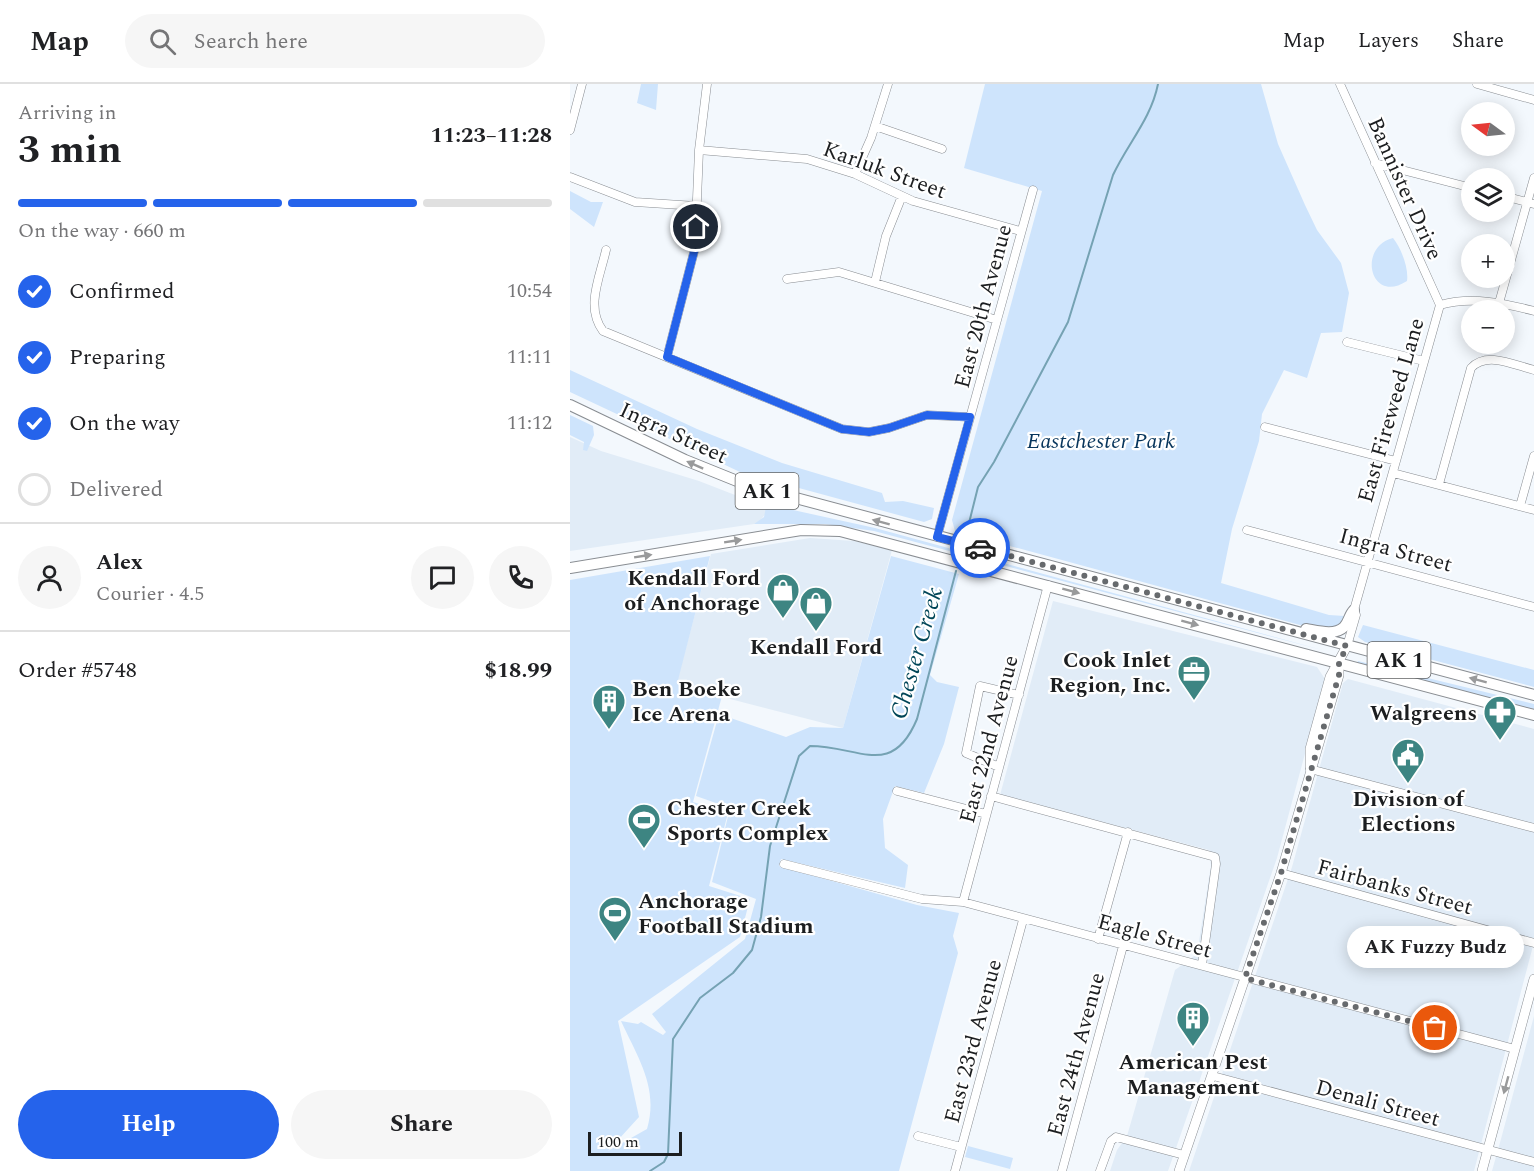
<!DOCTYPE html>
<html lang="en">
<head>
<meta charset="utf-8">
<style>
  body { margin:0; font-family:Spectral,serif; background:#f6f6f6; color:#202124; height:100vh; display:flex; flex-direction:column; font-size:22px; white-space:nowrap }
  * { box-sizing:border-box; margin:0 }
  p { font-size:20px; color:#757577 }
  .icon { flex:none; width:33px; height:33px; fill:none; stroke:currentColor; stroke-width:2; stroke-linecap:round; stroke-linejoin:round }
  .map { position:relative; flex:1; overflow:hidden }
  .sheet { display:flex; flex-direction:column; background:#fff; width:570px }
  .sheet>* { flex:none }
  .needle { width:39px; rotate:285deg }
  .buttons { position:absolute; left:891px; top:18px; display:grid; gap:12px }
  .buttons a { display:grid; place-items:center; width:54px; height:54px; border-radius:50%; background:#fff; box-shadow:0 3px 15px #0003; font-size:30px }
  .scale { position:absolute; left:18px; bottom:15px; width:94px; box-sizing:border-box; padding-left:6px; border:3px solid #1c1e20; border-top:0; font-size:16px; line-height:21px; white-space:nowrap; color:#1c1e20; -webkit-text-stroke:4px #fff; paint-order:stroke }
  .pin { position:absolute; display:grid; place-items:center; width:51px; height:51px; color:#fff; margin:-26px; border:3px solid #fff; border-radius:50%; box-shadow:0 2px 6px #0007 }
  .courier { position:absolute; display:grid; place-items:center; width:60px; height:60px; margin:-30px; border:4px solid #2563eb; border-radius:50%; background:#fff; color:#222; box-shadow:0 2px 8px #0007 }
  .bubble { position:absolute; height:42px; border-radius:21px; background:#fff; box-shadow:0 3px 15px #0003; font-size:20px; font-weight:700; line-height:42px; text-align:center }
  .summary em { font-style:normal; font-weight:700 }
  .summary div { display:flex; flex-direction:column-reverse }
  .summary { display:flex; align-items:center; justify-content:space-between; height:102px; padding:0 18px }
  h1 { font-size:39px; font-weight:700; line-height:45px }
  .bar { display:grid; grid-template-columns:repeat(4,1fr); gap:9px 6px; align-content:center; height:72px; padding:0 18px }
  .bar i { height:8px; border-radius:4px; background:#e0e0e0 }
  .bar .current { background:#2563eb }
  .bar p { grid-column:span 4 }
  .line { display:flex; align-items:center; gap:15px; padding:0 18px; border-top:2px solid #e0e0e0 }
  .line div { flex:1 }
  .round { display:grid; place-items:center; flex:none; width:63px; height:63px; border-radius:32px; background:#f6f6f6 }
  ol { padding:0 18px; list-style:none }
  li { display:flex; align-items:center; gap:18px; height:66px }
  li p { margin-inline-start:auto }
  li .icon { padding:6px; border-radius:50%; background:#2563eb; color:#fff; stroke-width:4 }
  li:last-child { color:#757577 }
  li i { width:33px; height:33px; border:3px solid #e0e0e0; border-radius:50% }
  .action { display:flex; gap:12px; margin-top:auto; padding:12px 18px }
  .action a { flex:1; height:69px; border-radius:36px; background:#2563eb; color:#fff; font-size:24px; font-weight:700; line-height:69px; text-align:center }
  .action a+a { background:#f6f6f6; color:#202124 }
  header { display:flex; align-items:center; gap:36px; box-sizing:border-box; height:84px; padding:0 30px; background:#fff; border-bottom:2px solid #e0e0e0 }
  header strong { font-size:28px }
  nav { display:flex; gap:33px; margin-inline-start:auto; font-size:21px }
  .search { width:420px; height:54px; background:#f6f6f6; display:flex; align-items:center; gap:15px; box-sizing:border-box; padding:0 21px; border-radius:33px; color:#757577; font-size:22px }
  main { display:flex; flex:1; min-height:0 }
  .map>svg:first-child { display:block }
  .built { fill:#e1ecf7 }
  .green { fill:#cee4fc }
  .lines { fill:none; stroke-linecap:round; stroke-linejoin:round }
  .stream { stroke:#75a2b3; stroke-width:2 }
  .minor-casing { stroke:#898d92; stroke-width:9 }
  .major-casing { stroke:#898d92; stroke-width:10 }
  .highway-casing { stroke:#898d92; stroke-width:12 }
  .minor { stroke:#fff; stroke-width:8 }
  .major { stroke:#fff; stroke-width:9 }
  .highway { stroke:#fff; stroke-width:10 }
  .oneway { fill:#999a9b }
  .done { stroke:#676a6d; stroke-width:6; stroke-dasharray:0 10.8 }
  .route { stroke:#2563eb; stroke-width:8 }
  .labels { text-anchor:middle; stroke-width:4.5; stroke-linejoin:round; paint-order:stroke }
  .shield { fill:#fff; stroke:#606263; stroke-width:1.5 }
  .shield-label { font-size:21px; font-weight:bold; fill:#1c1e20 }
  .street-label { font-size:22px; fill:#1c1e20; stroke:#fff }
  .park-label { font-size:22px; font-style:italic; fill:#07355c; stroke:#fff }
  .poi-label { font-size:22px; font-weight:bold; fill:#1c1e20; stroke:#fff; text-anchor:end }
  .water-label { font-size:24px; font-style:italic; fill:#014658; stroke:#fff }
</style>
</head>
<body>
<header>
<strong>Map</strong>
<div class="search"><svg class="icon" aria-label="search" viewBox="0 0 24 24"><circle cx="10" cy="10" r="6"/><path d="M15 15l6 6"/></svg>Search here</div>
<nav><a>Map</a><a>Layers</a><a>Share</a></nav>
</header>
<main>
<section class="sheet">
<div class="summary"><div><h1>3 min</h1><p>Arriving in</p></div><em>11:23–11:28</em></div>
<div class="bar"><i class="current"></i><i class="current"></i><i class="current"></i><i></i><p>On the way · 660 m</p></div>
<ol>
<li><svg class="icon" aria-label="check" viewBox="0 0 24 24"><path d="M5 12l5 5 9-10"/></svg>Confirmed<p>10:54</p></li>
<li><svg class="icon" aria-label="check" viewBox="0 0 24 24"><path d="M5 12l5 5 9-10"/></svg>Preparing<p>11:11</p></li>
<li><svg class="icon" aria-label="check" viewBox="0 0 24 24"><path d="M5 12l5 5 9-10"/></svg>On the way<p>11:12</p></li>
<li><i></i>Delivered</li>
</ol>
<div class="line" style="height:108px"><a class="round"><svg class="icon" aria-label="person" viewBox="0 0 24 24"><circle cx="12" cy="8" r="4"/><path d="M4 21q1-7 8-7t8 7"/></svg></a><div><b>Alex</b><p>Courier · 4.5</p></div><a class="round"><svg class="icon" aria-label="chat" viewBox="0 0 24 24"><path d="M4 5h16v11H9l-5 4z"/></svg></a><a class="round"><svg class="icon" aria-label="phone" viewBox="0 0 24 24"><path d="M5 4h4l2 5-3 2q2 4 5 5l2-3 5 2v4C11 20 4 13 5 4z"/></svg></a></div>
<div class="line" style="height:78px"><div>Order #5748</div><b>$18.99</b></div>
<div class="action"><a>Help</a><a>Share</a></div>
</section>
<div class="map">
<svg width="964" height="1087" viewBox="0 0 964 1087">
  <rect width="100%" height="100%" fill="#f3f8fd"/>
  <path class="built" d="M 0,353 L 31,367 L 129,397 L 196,423 L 197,428 L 189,438 L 184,440 L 0,467 Z
    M 240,454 L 284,457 L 322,466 L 273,644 L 106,601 L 141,470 Z
    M 483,517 L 747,583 L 755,595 L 707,774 L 598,1087 L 540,1087 L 547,1066 L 557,1052 L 605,886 L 627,870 L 641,781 L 639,766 L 430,711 Z
    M 778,595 L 964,645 L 964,858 L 904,1087 L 619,1087 L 722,783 L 773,599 Z
    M 964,932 L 964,1087 L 922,1087 L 931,1055 Z"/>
  <path class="green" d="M 71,0 L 88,0 L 86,26 L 67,19 Z
    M 415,0 L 691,0 L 708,60 L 735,121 L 747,146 L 771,179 L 779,209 L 772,248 L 751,249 L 737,294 L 714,286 L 692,330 L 689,357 L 662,445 L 651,499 L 759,531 L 775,532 L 769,543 L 741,544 L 385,447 L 382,436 L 472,107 L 394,84 Z
    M 0,107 L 21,118 L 33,118 L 24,143 L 0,125 Z
    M 823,154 C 831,164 839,184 837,197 C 800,221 787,163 823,154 Z
    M 0,286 L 127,345 L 212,379 L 312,409 L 315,418 L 333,417 L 364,424 L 362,435 L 354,438 L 170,388 L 0,308 Z
    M 0,331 L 23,342 L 24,351 L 17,367 L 13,366 L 14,358 L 0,351 Z
    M 173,415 L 305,444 L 756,567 L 304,447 L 255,440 L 184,440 L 194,433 L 196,423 Z
    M 140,472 L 107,600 L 152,612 L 123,718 L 158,729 L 139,802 L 180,815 L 170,853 L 48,937 L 69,1033 L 38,1067 L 77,1045 C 89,1004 68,974 51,937 L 68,940 L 71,938 L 93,951 L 96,948 L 82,930 L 175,855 L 186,815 L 142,798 L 160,724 L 126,712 L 149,630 L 216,653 L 240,643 L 273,644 L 321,472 L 389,490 L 360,591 L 367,598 L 389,603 L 374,660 L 354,709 L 325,702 L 313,735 L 315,764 L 338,781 L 335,804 L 211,775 L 209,782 L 347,821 L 389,829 L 383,852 L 388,869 L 329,1087 L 0,1087 L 0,496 Z
    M 793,541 L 964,586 L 964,603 L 795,558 L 788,553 Z
    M 788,577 L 964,620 L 964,626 L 787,579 Z
    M 398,1062 L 443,1074 L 440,1085 L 395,1073 Z"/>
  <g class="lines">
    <path class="stream" d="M 397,447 L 408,403 L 424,378 L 498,238 L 543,91 C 558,59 581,35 588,0
      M 80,1087 L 94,1078 L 98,1070 L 103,955 L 130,914 L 163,889 L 182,866 L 191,833 L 200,762 L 229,672 L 240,662 C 289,662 322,695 347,635 L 386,487"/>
    <defs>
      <path id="minor" d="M 770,0 L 870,221
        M 907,0 L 964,16
        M 305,42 L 372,65
        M 0,46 L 12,0
        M 129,66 L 237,75 L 285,90 L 343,117 L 450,147
        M 805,79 L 902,104
        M 285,90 L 301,54 L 318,0
        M 0,93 L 65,118 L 126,122
        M 934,112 L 964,120
        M 36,166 C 30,193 15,223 33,247 L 272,345 L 299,348 L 319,344 L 357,331 L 400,333
        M 217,195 L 269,188 L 427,236
        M 305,198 L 316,152 L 332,112
        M 929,219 L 964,94
        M 870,221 C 902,212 933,219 964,227
        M 777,258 L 854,277
        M 97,273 L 125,164 L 129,66 L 137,0
        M 695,343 L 826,377
        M 823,389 L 964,426
        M 869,400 L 901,284 C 917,267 944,281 964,286
        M 950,422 L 964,372
        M 677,446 L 964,523
        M 367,453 L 463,106
        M 777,562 L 786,531 L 784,526 L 870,221
        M 429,683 L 396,669 L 410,602 L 449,611
        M 740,685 L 964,744
        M 327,707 L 416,730
        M 421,712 L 645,773 L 646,780 L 632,881
        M 214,780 L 352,815 L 393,818 L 945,965
        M 711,789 L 964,859
        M 393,818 L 478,501
        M 528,855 L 558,748
        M 643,992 L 964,1078
        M 348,1052 L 391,1063
        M 385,1087 L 453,836
        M 492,1087 L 553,862
        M 530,1087 L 541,1057 L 546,1053 L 614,1071"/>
      <path id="major" d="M 740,683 L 740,665 L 760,593 L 777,562
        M 609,1087 L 711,789 L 769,591 L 769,579
        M 912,1087 L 964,895"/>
      <path id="highway" d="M 0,321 L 115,376 L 177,401 L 964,611
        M 0,484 L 231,446 L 270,447 L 964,631
        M 736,545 C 748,547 765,552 774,543 C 779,538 779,531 784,526"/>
    </defs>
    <use href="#minor" class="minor-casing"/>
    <use href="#major" class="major-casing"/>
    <use href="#highway" class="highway-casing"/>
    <use href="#minor" class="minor"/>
    <use href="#major" class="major"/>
    <use href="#highway" class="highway"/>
  </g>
  <defs><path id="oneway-solid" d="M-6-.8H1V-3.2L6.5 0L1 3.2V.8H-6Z" transform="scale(1.5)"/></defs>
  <g class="oneway">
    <use href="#oneway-solid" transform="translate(125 381) rotate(-156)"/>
    <use href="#oneway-solid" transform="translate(311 438) rotate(-165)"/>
    <use href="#oneway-solid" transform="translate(163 457) rotate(-9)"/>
    <use href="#oneway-solid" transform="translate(73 472) rotate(-9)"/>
    <use href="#oneway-solid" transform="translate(501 507) rotate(15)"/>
    <use href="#oneway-solid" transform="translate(620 539) rotate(15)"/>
    <use href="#oneway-solid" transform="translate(908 596) rotate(-165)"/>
    <use href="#oneway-solid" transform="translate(936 1001) rotate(105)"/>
  </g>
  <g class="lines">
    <path class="done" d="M 410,464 L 777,562 L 769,579 L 769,591 L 711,789 L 675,894 L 865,944"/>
    <path class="route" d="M 126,143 L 125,164 L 97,273 L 272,345 L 299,348 L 319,344 L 357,331 L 400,333 L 367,453 L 410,464"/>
  </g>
  <defs>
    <symbol id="shop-pin" viewBox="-11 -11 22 30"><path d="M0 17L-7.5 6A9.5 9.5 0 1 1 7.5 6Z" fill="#3d8582" stroke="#fff"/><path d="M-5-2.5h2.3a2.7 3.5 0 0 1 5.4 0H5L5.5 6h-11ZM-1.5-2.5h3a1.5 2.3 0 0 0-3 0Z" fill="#fff"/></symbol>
    <symbol id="office-pin" viewBox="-11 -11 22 30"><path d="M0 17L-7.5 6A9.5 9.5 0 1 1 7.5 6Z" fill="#3d8582" stroke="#fff"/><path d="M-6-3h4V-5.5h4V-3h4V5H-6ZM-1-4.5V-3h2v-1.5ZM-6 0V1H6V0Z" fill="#fff"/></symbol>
    <symbol id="building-pin" viewBox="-11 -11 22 30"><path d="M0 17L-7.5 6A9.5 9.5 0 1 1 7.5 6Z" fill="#3d8582" stroke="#fff"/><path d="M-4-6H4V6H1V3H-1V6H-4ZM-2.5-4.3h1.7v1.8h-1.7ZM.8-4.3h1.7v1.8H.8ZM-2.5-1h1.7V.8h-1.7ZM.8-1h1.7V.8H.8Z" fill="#fff"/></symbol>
    <symbol id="pharmacy-pin" viewBox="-11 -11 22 30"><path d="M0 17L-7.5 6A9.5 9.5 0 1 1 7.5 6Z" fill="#3d8582" stroke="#fff"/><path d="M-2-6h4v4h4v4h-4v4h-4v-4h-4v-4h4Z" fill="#fff"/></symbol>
    <symbol id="civic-pin" viewBox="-11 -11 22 30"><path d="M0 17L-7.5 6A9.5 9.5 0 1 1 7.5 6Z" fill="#3d8582" stroke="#fff"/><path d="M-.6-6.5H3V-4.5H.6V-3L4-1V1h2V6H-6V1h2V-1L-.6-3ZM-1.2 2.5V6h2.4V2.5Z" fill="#fff"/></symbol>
    <symbol id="stadium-pin" viewBox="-11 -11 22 30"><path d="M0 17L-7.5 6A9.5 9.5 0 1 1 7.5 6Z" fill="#3d8582" stroke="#fff"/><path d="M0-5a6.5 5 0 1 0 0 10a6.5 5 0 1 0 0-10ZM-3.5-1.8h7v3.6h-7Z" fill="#fff"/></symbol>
  </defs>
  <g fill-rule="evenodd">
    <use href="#shop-pin" x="194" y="487" width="38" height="52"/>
    <use href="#shop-pin" x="227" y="500" width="38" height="52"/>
    <use href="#office-pin" x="605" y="569" width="38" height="52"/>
    <use href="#building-pin" x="20" y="598" width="38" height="52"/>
    <use href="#pharmacy-pin" x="911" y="609" width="38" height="52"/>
    <use href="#civic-pin" x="819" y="652" width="38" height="52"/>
    <use href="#stadium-pin" x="55" y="717" width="38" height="52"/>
    <use href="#stadium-pin" x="26" y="810" width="38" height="52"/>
    <use href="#building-pin" x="604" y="915" width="38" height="52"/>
  </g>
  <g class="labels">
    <g class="shield">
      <rect x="165.5" y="389" width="63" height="36" rx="4.5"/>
      <rect x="797.5" y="558" width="63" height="36" rx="4.5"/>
    </g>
    <g class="shield-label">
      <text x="197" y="414">AK 1</text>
      <text x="829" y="583">AK 1</text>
    </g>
    <g class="street-label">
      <text transform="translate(315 85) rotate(20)" y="8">Karluk Street</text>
      <text transform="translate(836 104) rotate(66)" y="8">Bannister Drive</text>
      <text transform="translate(412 222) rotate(-75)" y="8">East 20th Avenue</text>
      <text transform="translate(820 326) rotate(-74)" y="8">East Fireweed Lane</text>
      <text transform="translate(104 348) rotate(25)" y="8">Ingra Street</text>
      <text transform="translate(826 465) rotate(15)" y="8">Ingra Street</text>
      <text transform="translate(418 655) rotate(-75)" y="8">East 22nd Avenue</text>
      <text transform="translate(825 802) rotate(15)" y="8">Fairbanks Street</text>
      <text transform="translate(585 851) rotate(15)" y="8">Eagle Street</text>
      <text transform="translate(402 957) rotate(-75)" y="8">East 23rd Avenue</text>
      <text transform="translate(505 970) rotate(-75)" y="8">East 24th Avenue</text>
      <text transform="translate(808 1018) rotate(15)" y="8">Denali Street</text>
    </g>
    <g class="park-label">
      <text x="531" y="364">Eastchester Park</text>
    </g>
    <g class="poi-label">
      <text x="190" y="501">Kendall Ford<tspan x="190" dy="25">of Anchorage</tspan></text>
      <text x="246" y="570" text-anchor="middle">Kendall Ford</text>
      <text x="601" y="583">Cook Inlet<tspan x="601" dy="25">Region, Inc.</tspan></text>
      <text x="62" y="612" text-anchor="start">Ben Boeke<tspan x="62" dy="25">Ice Arena</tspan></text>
      <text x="907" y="636">Walgreens</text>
      <text x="838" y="722" text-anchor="middle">Division of<tspan x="838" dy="25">Elections</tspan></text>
      <text x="97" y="731" text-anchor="start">Chester Creek<tspan x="97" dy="25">Sports Complex</tspan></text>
      <text x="68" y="824" text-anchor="start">Anchorage<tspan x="68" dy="25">Football Stadium</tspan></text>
      <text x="623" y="985" text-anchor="middle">American Pest<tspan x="623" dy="25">Management</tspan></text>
    </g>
    <g class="water-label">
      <text transform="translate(346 569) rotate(-74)" y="8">Chester Creek</text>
    </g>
  </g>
</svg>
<div class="buttons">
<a><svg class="needle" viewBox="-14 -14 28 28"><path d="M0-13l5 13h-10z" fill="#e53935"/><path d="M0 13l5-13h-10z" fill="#757577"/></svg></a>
<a><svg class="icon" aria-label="layers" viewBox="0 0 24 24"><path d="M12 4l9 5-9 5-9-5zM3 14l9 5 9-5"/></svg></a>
<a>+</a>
<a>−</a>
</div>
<div class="scale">100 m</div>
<div class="pin" style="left:865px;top:944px;background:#ea580c"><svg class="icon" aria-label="bag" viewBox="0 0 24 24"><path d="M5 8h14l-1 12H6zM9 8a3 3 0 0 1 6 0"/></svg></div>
<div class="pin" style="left:126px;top:143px;background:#1f2937"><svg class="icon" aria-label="home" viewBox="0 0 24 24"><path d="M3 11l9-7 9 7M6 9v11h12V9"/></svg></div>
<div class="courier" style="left:410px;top:464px"><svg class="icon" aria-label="car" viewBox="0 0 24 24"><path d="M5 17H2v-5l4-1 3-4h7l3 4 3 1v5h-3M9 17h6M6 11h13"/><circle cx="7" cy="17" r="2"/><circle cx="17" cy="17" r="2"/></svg></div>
<div class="bubble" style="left:777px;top:842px;width:177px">AK Fuzzy Budz</div>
</div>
</main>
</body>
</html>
